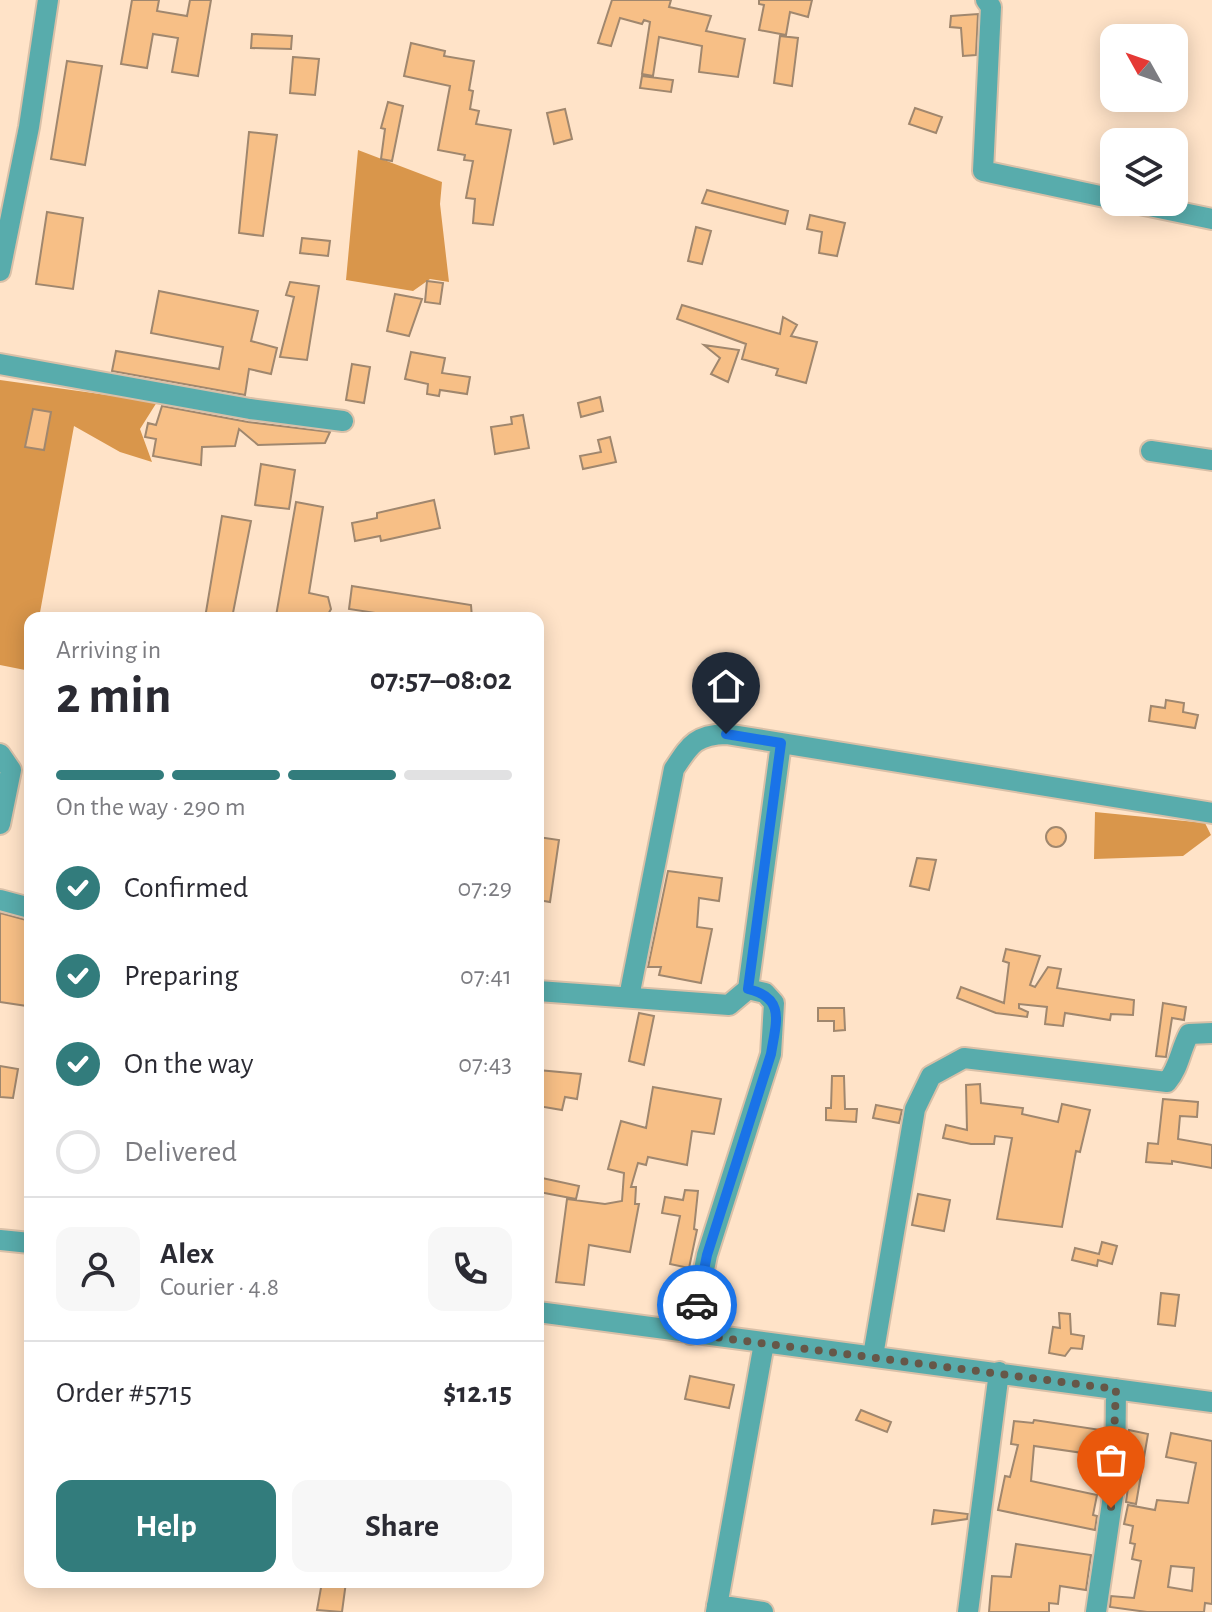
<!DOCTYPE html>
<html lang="en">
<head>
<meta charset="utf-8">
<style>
  body { margin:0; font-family:"Alegreya Sans",sans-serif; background:#f7f7f7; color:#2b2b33; height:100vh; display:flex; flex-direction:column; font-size:30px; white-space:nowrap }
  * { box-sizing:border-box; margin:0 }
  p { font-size:26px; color:#7c7c81 }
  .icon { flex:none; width:44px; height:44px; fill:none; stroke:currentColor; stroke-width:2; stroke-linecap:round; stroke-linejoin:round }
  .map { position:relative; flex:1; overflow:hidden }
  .drawer { position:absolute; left:24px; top:612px; width:520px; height:976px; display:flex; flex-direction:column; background:#fff; border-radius:16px; box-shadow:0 4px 20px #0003 }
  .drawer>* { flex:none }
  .needle { width:52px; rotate:310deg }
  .fabs { position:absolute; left:1100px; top:24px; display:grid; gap:16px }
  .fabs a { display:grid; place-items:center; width:88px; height:88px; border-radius:16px; background:#fff; box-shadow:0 4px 20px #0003; font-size:40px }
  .pin { position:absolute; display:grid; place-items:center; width:68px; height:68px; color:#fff; margin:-82px -34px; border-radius:50% 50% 50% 0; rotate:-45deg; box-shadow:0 0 8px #0007 }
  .pin .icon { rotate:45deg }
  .courier { position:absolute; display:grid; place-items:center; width:80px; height:80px; margin:-40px; border:6px solid #1a73e8; border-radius:50%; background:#fff; color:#222; box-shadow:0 2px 10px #0007 }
  .headline em { font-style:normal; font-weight:600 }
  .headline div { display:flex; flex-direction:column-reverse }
  .headline { display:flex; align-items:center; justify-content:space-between; height:136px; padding:0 32px }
  h1 { font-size:52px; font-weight:600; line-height:60px }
  .bar { display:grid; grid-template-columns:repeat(4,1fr); gap:12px 8px; align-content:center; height:96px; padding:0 32px }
  .bar i { height:10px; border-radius:6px; background:#e1e1e2 }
  .bar .selected { background:#327c7c }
  .bar p { grid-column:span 4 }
  .line { display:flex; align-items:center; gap:20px; padding:0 32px; border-top:2px solid #e1e1e2 }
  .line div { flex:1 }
  .round { display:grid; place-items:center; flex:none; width:84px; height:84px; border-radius:16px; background:#f7f7f7 }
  ol { padding:0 32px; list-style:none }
  li { display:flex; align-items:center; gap:24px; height:88px }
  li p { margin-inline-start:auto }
  li .icon { padding:8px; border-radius:50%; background:#327c7c; color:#fff; stroke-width:4 }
  li:last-child { color:#7c7c81 }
  li i { width:44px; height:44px; border:4px solid #e1e1e2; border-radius:50% }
  .action { display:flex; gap:16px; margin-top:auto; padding:16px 32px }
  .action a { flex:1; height:92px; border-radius:16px; background:#327c7c; color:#fff; font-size:32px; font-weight:600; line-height:92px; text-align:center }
  .action a+a { background:#f7f7f7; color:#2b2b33 }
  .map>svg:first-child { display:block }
  .forest { fill:#d9964b }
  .building { fill:#f7bf86; stroke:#a0876e; stroke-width:2; fill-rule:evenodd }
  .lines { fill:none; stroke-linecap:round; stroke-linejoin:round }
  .minor-casing { stroke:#d9c0a8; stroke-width:24 }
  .minor { stroke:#58acac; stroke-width:20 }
  .done { stroke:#665748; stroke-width:8; stroke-dasharray:0 14.4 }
  .route { stroke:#1a73e8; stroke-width:10 }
</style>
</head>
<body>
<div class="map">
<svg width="1212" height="1612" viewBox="0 0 1212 1612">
  <rect width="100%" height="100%" fill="#ffe3c8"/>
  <path class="forest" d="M 358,150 L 442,182 L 440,204 L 449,282 L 430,279 L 413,291 L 346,280 Z
    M 0,380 L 157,402 L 140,429 L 152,462 L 120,452 L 74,426 L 39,618 L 30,618 L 30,671 L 0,665 Z
    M 1095,812 L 1205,823 L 1211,835 L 1183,856 L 1094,859 Z"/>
  <path class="building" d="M 132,0 L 159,0 L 157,11 L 187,16 L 190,0 L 211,0 L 198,76 L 172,72 L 178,38 L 153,34 L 147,68 L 121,64 Z
    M 612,0 L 671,0 L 669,7 L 711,16 L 706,31 L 745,39 L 738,77 L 699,72 L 702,46 L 659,37 L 653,76 L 642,74 L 650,22 L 644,20 L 642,24 L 620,18 L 611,46 L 598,43 Z
    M 759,0 L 812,0 L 808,17 L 790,12 L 786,35 L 759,30 L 764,5 L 759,4 Z
    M 978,14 L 976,55 L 963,56 L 961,28 L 950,27 L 951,16 Z
    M 252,34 L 292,36 L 291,49 L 251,48 Z
    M 780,36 L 798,38 L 792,86 L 774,83 Z
    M 411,43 L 445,51 L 444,56 L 474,61 L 469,90 L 473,91 L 470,109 L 479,111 L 476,124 L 511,130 L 493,225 L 473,223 L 475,199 L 466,198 L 473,161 L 464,160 L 465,155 L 438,150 L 450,86 L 404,76 Z
    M 293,57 L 319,59 L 315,95 L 290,93 Z
    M 67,61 L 102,66 L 85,165 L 51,159 Z
    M 642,76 L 673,80 L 671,92 L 640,88 Z
    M 388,102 L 403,106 L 392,161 L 381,159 L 385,129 L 381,128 Z
    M 915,108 L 942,117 L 936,133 L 909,124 Z
    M 565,109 L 572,139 L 554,144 L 547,113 Z
    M 249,132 L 277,135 L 263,236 L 239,233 Z
    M 707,190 L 788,211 L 785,224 L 702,203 Z
    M 47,212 L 83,218 L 73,289 L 36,284 Z
    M 810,215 L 845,223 L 837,256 L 819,253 L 822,232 L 807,229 Z
    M 696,227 L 711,231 L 702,264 L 688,261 Z
    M 302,238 L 330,241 L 328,256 L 300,253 Z
    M 427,281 L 443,283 L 440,304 L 425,302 Z
    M 290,282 L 319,286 L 307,360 L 280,357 L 294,297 L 286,295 Z
    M 159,291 L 258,311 L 251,341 L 277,348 L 271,374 L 249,369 L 245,395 L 112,371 L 116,351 L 219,369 L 223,347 L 151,333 Z
    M 395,294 L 422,299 L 409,336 L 387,331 Z
    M 682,305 L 780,334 L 783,317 L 797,325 L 791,336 L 817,342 L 806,383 L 776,375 L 778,369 L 742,359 L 746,344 L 677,319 Z
    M 704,345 L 739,350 L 728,382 L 711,374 L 720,358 Z
    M 411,352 L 445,358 L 442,373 L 470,377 L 467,394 L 440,390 L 439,396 L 427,394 L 428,384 L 405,379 Z
    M 352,364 L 370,367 L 364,403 L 346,400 Z
    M 600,397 L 603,411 L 581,417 L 578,403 Z
    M 162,406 L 248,422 L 330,432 L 325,443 L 258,445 L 239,429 L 235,446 L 202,447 L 201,465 L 153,456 L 156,439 L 145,437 L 148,423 L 156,425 Z
    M 33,409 L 51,412 L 44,450 L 25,447 Z
    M 523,415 L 529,448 L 495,454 L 491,427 L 512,424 L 511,417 Z
    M 610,437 L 616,462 L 583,469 L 580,456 L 601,452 L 598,440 Z
    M 261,464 L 295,470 L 289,509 L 255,505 Z
    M 434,500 L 440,528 L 381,541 L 380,536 L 355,541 L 352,523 L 377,518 L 377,513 Z
    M 296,502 L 323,507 L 309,593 L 328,597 L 331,609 L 326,618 L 276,616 Z
    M 222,516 L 251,521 L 232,618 L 205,618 Z
    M 352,586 L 471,605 L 472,618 L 408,618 L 349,609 Z
    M 1166,700 L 1184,703 L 1183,712 L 1198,715 L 1195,728 L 1149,721 L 1151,706 L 1165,708 Z
    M1046 837a10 10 0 1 1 20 0a10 10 0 1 1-20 0Z
    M 538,837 L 559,840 L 550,902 L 538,900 Z
    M 917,858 L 936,860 L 929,890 L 910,886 Z
    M 668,871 L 722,878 L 719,901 L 699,898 L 697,927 L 712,929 L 701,983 L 659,975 L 661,967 L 648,967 Z
    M 0,913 L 30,921 L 27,1006 L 0,1002 Z
    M 1006,949 L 1040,956 L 1030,985 L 1035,987 L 1048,967 L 1061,969 L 1057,988 L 1134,1000 L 1133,1015 L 1111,1014 L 1110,1020 L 1065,1013 L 1063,1026 L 1045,1024 L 1047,1007 L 1019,1004 L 1019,1008 L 1028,1012 L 1027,1017 L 996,1013 L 957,998 L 961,987 L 1004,1003 L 1009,963 L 1003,961 Z
    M 1163,1003 L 1186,1007 L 1184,1020 L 1172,1018 L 1166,1057 L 1156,1056 Z
    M 818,1008 L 844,1008 L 845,1030 L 834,1031 L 834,1021 L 818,1021 Z
    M 639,1013 L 654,1016 L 644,1065 L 629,1061 Z
    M 0,1066 L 18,1069 L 13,1098 L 0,1097 Z
    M 538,1070 L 581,1074 L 577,1099 L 565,1097 L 562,1110 L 538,1106 Z
    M 832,1076 L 844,1076 L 845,1109 L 857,1109 L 856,1122 L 826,1120 L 826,1108 L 831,1108 Z
    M 980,1084 L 981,1103 L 1023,1108 L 1022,1114 L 1058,1122 L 1062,1104 L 1090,1110 L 1080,1152 L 1076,1151 L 1062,1227 L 997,1219 L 1012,1138 L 995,1136 L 994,1144 L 971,1144 L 943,1138 L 946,1125 L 967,1130 L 966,1085 Z
    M 653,1087 L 721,1099 L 714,1134 L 692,1131 L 687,1165 L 648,1157 L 646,1165 L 638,1163 L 631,1187 L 636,1187 L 635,1204 L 639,1204 L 630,1252 L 589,1245 L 584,1285 L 556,1282 L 567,1199 L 605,1204 L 622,1201 L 624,1173 L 608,1169 L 621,1121 L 646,1128 Z
    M 1163,1099 L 1198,1102 L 1197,1117 L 1180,1116 L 1178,1139 L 1212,1145 L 1212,1168 L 1172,1161 L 1172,1164 L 1146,1162 L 1148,1143 L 1158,1144 Z
    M 876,1105 L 902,1110 L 899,1123 L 873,1118 Z
    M 542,1178 L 579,1186 L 576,1199 L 539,1192 Z
    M 685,1190 L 698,1191 L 694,1229 L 697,1230 L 689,1268 L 670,1264 L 680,1216 L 662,1213 L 665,1197 L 683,1200 Z
    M 918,1194 L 950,1200 L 944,1231 L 912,1225 Z
    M 1102,1242 L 1117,1246 L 1112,1264 L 1098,1260 L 1097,1266 L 1072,1260 L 1075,1248 L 1099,1254 Z
    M 1161,1293 L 1179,1295 L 1175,1326 L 1158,1324 Z
    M 1059,1313 L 1070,1314 L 1071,1334 L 1084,1336 L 1082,1349 L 1071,1348 L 1065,1356 L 1049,1353 L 1053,1327 L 1060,1328 Z
    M 690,1376 L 734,1385 L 729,1408 L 685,1399 Z
    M 861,1410 L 891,1422 L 887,1432 L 856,1420 Z
    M 1034,1420 L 1101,1430 L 1097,1455 L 1034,1446 L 1031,1481 L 1097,1495 L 1093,1515 L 1097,1516 L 1095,1530 L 998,1510 L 1005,1476 L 1010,1477 L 1018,1445 L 1011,1444 L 1014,1421 L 1033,1423 Z
    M 1129,1430 L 1148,1434 L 1136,1504 L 1126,1502 L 1134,1444 L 1128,1443 Z
    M 1171,1433 L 1212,1441 L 1212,1604 L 1205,1603 L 1204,1612 L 1147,1612 L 1110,1607 L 1111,1596 L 1134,1598 L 1141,1561 L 1132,1559 L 1135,1544 L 1130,1543 L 1133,1526 L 1124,1524 L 1128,1505 L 1155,1510 L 1157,1500 L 1188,1503 L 1196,1463 L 1166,1457 ZM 1171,1566 L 1194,1568 L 1192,1591 L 1168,1587 Z
    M 934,1510 L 968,1514 L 967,1519 L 932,1524 Z
    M 1016,1544 L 1091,1555 L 1086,1590 L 1060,1586 L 1058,1604 L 1049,1603 L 1049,1612 L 989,1612 L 992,1576 L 1011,1577 Z
    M 322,1582 L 346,1582 L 342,1612 L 317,1610 Z"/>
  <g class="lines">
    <defs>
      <path id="minor" d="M 986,0 L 991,7 L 983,171 L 1114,199
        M 1130,202 L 1212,219
        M 0,271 L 29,127 L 48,0
        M 0,364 L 250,409 L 343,421
        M 1151,451 L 1212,460
        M 0,754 L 11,770 L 0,824
        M 0,900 L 30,908
        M 748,989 L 781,743
        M 538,991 L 729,1005 L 748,989 L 765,993 L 774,1003 L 771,1054 L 707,1255 L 691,1334
        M 629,997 L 674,769 C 690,745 695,735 726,734 L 1212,813
        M 0,1240 L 30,1243
        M 538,1312 L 1212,1402
        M 873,1356 L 915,1109 L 931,1076 L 964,1058 L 1167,1082 C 1179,1068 1180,1051 1189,1034 L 1212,1033
        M 717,1605 L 763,1612
        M 716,1612 L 764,1343
        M 968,1612 L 999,1372
        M 1096,1612 L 1115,1482 L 1116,1389"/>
    </defs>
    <use href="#minor" class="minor-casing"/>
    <use href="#minor" class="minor"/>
  </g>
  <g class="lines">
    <path class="done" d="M 697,1305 L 691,1334 L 1116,1389 L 1111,1508"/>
    <path class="route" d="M 697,1305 L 707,1255 L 771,1054 C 776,1022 786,998 748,989 L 781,743 L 726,734"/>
  </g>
</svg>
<div class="fabs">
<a><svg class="needle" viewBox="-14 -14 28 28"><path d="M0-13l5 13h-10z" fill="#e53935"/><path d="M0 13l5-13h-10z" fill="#7c7c81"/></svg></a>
<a><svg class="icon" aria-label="layers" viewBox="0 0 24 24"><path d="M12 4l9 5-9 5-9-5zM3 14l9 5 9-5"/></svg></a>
</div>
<div class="pin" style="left:1111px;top:1508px;background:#ea580c"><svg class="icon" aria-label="bag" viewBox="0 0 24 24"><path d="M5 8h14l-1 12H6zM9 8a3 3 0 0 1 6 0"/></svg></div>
<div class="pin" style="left:726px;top:734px;background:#1f2937"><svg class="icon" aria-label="home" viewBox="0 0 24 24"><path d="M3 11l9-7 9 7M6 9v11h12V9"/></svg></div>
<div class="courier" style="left:697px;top:1305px"><svg class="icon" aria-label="car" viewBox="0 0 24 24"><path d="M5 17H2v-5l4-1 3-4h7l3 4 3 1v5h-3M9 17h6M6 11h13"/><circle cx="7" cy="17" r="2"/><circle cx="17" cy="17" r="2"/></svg></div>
<section class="drawer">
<div class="headline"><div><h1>2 min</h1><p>Arriving in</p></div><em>07:57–08:02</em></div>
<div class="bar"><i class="selected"></i><i class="selected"></i><i class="selected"></i><i></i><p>On the way · 290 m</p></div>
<ol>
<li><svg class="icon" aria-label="check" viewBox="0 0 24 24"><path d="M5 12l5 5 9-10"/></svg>Confirmed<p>07:29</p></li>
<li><svg class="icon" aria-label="check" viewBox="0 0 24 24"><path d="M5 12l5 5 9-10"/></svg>Preparing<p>07:41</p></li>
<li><svg class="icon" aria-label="check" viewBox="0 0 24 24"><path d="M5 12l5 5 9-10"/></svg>On the way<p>07:43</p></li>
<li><i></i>Delivered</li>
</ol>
<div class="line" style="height:144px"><a class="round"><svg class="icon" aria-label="person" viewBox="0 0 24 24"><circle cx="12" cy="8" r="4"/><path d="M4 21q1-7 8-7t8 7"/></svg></a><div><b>Alex</b><p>Courier · 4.8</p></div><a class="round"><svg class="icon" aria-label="phone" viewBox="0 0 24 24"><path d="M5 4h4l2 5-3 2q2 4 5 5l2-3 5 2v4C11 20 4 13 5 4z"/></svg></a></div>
<div class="line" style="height:104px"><div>Order #5715</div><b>$12.15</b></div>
<div class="action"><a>Help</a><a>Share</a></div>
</section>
</div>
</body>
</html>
